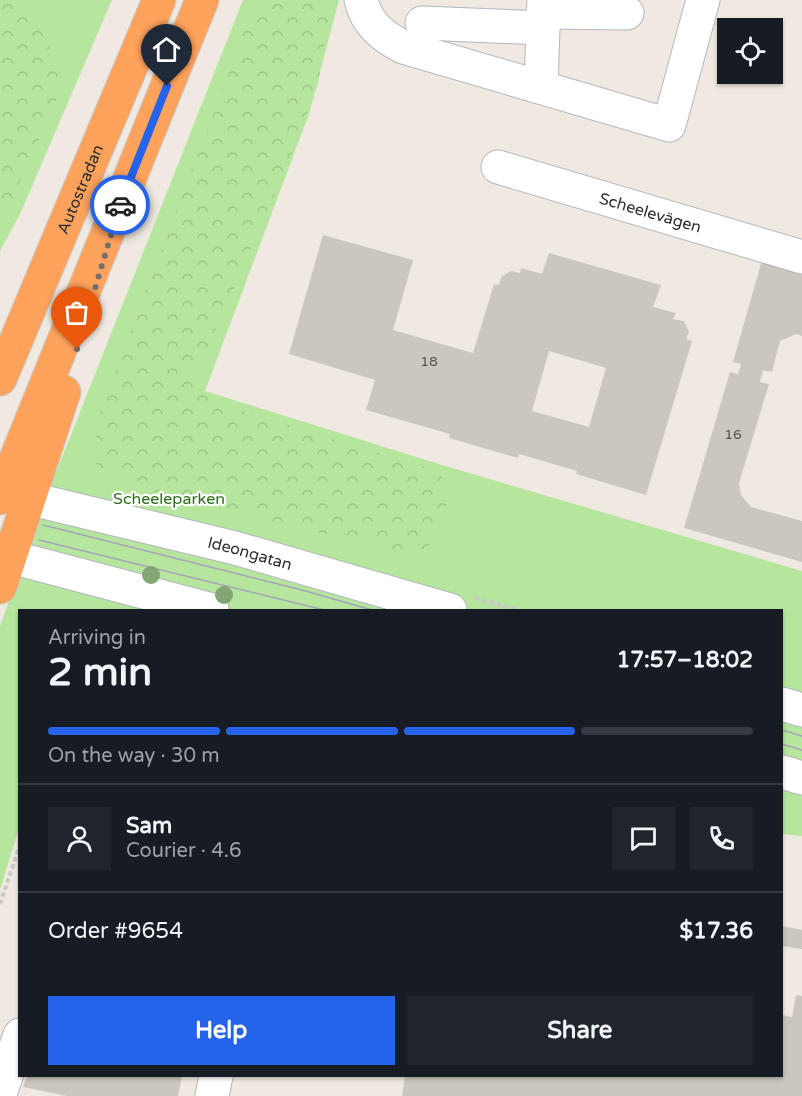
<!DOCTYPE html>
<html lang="en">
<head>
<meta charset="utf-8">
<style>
  body { margin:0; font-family:"Varela Round",sans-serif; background:#20242c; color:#f1f3f6; height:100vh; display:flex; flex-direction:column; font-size:22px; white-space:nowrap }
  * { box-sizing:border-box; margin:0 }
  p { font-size:20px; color:#9ea1a6 }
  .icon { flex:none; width:33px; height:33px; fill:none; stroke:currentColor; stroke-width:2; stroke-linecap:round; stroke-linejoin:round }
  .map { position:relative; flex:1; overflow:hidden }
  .panel { position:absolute; left:18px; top:609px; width:765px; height:468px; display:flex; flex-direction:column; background:#171b24; border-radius:0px; box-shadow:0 2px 4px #0004 }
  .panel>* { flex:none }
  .fabs { position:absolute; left:717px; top:18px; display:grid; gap:12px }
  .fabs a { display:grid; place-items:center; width:66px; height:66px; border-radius:0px; background:#171b24; box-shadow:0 2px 4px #0004; font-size:30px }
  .pin { position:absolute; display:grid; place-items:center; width:51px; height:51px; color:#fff; margin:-62px -26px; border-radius:50% 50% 50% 0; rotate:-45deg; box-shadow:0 0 6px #0007 }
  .pin .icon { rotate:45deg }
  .courier { position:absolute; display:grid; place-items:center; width:60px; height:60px; margin:-30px; border:4px solid #2563eb; border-radius:50%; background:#fff; color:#222; box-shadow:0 2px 8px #0007 }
  .headline em { font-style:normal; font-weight:700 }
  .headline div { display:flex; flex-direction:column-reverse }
  .headline { display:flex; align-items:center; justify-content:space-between; height:102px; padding:0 30px }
  h1 { font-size:39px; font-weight:700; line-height:45px }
  .bar { display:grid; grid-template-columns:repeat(4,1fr); gap:9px 6px; align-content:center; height:72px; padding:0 30px }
  .bar i { height:8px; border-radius:4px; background:#363941 }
  .bar .selected { background:#2563eb }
  .bar p { grid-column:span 4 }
  .line { display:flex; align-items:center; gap:15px; padding:0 30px; border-top:2px solid #363941 }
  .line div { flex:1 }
  .round { display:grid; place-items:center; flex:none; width:63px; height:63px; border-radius:0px; background:#20242c }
  .button { display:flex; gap:12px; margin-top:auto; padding:12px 30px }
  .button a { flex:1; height:69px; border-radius:0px; background:#2563eb; color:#fff; font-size:24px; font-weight:700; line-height:69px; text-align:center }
  .button a+a { background:#20242c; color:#f1f3f6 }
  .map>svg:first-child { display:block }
  .grass { fill:#b6e59e }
  .forest { fill:url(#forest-crowns) }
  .building { fill:#cbc7bf; fill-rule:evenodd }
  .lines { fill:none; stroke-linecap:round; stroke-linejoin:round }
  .minor-casing { stroke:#b4b7c1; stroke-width:35 }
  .highway-casing { stroke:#c9c9c9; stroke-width:35 }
  .path { stroke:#c9c9c9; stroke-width:4; stroke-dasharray:4.5 3; stroke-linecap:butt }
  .minor { stroke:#fff; stroke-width:33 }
  .highway { stroke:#ffa35c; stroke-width:33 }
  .tram { stroke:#a3a6b8; stroke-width:1.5 }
  .tree { fill:#84a574 }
  .done { stroke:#726f6d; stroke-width:6; stroke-dasharray:0 10.8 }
  .route { stroke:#2563eb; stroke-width:8 }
  .labels { text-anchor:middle; stroke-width:4.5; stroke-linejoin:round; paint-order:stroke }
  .number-label { font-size:14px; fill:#555452 }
  .street-label { font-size:16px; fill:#2e2e2e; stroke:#fff }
  .park-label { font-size:16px; fill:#2c6e1b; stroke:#fff }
</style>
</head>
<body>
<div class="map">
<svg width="802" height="1096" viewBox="0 0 802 1096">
  <defs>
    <pattern id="forest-crowns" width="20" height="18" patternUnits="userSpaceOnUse" patternTransform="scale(1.5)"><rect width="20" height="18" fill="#b6e59e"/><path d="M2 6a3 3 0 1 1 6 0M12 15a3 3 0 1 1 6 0" fill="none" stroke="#9dc588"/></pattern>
  </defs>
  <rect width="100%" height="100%" fill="#efe9e1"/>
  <path class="grass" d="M 0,0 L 112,0 L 21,212 L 0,251 Z
    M 243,0 L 339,0 L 309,114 L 205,391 L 442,465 L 802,571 L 802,836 L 782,834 L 782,610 L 20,610 L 19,828 L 0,890 L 0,626 L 48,493 Z"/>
  <path class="forest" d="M 0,0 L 24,0 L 66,77 L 0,229 Z
    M 256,0 L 332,0 L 318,84 L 287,166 L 197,373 L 208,400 L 441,472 L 447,503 L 435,541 L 414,555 L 142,490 L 96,467 L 97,420 Z"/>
  <path class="building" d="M 323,235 L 413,260 L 393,330 L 473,353 L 494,284 L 499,285 L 501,277 L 511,271 L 520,273 L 521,268 L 542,274 L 549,253 L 661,285 L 653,307 L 676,313 L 673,319 L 684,321 L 689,332 L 686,339 L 692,341 L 646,495 L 576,474 L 577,471 L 519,454 L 518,458 L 449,438 L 450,434 L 366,410 L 375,380 L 289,354 ZM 549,351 L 606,368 L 589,427 L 532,411 Z
    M 762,260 L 802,273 L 802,336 L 796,334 L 780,341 L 772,372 L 763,370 L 760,382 L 769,384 L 739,483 L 741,495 L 751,507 L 802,521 L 802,562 L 684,528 L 730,372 L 738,374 L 741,364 L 733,362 Z
    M 782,926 L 802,930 L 802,949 L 782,946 Z
    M 796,995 L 802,996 L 802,1096 L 402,1096 L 405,1076 L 782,1076 L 782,1015 L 792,1017 Z
    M 27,1076 L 182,1076 L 178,1096 L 67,1096 L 23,1087 Z"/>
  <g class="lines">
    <defs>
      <g id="minor">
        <path d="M 361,0 C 367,24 382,36 403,47 L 669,125 L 703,0"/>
        <path d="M 543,12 L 627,13"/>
        <path d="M 422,23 L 543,28"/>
        <path d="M 541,87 L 544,0"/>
        <path id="s1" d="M 498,167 L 802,257"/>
        <path id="s2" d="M 48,503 L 235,548 L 450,610"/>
        <path d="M 30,562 L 212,610"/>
        <path d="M 782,704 L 802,710"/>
        <path d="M 782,772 L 802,778"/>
        <path d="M 0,1094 L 20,1035"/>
        <path d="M 212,1096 L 216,1076"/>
      </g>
      <g id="highway">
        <path id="s3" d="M 0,379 L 159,0"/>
        <path d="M 0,498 L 202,0"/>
        <path d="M 0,587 L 64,392"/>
      </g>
    </defs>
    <use href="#minor" class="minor-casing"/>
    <use href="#highway" class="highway-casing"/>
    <path class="path" d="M 475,598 L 518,610
      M 0,904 L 20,845"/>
    <use href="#minor" class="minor"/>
    <use href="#highway" class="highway"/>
    <path class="tram" d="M 43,525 L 302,590 L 372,610
      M 39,540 L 324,610
      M 782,730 L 802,736
      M 782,744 L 802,750"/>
  </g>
  <g class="tree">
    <circle cx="151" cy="575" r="9"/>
    <circle cx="224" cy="595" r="9"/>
  </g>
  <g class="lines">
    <path class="done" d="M 77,349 L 120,205"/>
    <path class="route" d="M 120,205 L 167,86"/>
  </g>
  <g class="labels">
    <g class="number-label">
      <text x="429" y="366">18</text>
      <text x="733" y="439">16</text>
    </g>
    <g class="street-label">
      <text dy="6" stroke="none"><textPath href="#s3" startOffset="206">Autostradan</textPath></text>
      <text dy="6" stroke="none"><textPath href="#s1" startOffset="159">Scheelevägen</textPath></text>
      <text dy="6" stroke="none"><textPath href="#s2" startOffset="208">Ideongatan</textPath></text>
    </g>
    <g class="park-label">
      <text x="169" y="504">Scheeleparken</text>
    </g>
  </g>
</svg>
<div class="fabs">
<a><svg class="icon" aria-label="locate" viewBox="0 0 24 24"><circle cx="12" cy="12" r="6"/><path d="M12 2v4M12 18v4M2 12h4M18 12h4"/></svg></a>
</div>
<div class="pin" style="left:77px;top:349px;background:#ea580c"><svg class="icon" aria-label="bag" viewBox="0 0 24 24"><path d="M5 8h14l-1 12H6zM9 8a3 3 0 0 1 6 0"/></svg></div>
<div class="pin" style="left:167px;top:86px;background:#1f2937"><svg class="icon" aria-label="home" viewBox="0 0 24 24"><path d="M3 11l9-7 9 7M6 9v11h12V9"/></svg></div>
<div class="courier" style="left:120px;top:205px"><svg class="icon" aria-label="car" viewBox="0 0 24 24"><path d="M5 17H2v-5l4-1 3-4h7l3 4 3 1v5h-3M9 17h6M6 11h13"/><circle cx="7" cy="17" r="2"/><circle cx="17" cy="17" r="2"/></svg></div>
<section class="panel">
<div class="headline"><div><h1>2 min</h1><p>Arriving in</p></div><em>17:57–18:02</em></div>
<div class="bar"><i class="selected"></i><i class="selected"></i><i class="selected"></i><i></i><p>On the way · 30 m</p></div>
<div class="line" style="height:108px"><a class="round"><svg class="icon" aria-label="person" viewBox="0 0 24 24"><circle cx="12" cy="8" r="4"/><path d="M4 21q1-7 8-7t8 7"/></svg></a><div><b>Sam</b><p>Courier · 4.6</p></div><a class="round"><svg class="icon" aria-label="chat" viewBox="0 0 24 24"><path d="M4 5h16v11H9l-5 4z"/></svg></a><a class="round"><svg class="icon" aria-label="phone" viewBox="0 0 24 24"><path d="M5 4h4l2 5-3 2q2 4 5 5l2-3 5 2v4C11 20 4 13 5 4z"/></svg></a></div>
<div class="line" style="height:78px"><div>Order #9654</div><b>$17.36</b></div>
<div class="button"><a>Help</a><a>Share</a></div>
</section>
</div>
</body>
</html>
